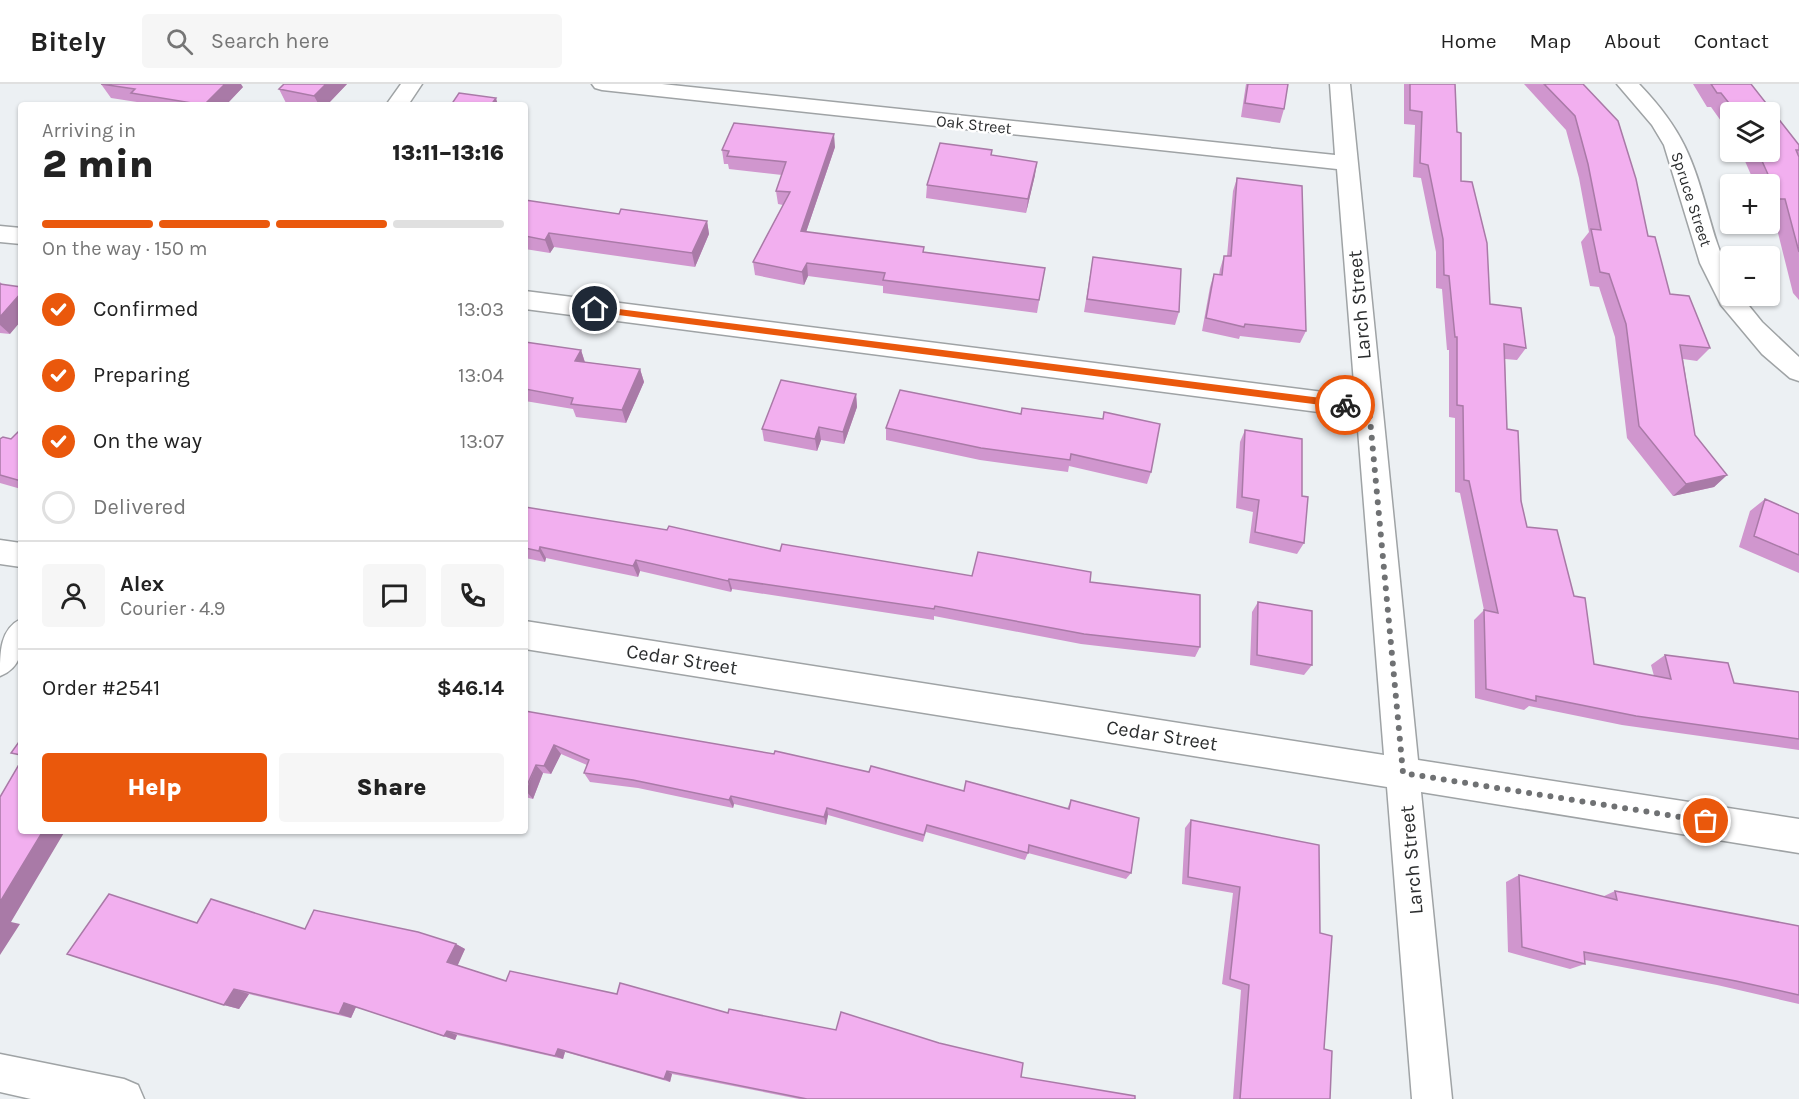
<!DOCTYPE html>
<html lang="en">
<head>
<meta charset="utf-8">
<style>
  body { margin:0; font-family:Karla,sans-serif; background:#f6f6f6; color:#222; height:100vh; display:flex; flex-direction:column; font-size:22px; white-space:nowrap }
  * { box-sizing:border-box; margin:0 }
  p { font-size:20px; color:#767676 }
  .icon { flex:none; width:33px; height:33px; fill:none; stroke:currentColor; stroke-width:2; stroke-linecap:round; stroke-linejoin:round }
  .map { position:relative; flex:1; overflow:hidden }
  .side { position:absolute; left:18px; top:18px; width:510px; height:732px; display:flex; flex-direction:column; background:#fff; border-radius:6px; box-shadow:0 2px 4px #0004 }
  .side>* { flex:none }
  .tools { position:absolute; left:1720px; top:18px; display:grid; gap:12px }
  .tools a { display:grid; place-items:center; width:60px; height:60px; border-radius:6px; background:#fff; box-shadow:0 2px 4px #0004; font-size:30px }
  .pin { position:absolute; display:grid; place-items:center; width:51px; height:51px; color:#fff; margin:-26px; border:3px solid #fff; border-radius:50%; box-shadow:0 2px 6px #0007 }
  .courier { position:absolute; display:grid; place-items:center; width:60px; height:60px; margin:-30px; border:4px solid #ea580c; border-radius:50%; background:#fff; color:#222; box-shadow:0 2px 8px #0007 }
  .headline em { font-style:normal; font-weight:800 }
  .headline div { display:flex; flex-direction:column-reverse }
  .headline { display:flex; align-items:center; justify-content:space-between; height:102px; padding:0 24px }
  h1 { font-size:39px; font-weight:800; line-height:45px }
  .bar { display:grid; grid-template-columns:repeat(4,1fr); gap:9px 6px; align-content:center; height:72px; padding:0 24px }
  .bar i { height:8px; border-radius:4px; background:#e0e0e0 }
  .bar .on { background:#ea580c }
  .bar p { grid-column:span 4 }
  .line { display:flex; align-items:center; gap:15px; padding:0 24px; border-top:2px solid #e0e0e0 }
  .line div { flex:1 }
  .round { display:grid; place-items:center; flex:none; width:63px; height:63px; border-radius:6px; background:#f6f6f6 }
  ol { padding:0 24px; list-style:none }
  li { display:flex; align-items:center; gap:18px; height:66px }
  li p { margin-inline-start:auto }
  li .icon { padding:6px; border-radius:50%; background:#ea580c; color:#fff; stroke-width:4 }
  li:last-child { color:#767676 }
  li i { width:33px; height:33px; border:3px solid #e0e0e0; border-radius:50% }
  .button { display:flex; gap:12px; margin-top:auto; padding:12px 24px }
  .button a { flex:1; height:69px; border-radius:6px; background:#ea580c; color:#fff; font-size:24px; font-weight:800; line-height:69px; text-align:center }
  .button a+a { background:#f6f6f6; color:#222 }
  header { display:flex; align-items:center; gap:36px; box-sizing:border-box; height:84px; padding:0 30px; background:#fff; border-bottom:2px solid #e0e0e0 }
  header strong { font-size:28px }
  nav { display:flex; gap:33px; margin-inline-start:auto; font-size:21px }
  .search { width:420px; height:54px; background:#f6f6f6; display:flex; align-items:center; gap:15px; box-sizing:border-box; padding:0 21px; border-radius:6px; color:#767676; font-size:22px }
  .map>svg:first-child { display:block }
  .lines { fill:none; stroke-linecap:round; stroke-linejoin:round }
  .minor-casing { stroke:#9fa3a5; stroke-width:3 }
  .minor { fill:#fff; fill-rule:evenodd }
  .wall { fill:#d096ce }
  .shaded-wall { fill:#a97aa7 }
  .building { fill:#f2afef; stroke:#a97aa7; stroke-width:1.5 }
  .route { fill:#ea580c }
  .done { stroke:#6f7173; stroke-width:6; stroke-dasharray:0 10.8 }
  .labels { text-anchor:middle; stroke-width:5; stroke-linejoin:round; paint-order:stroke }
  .far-street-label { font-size:16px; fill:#2b2d2e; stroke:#fff }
  .street-label { font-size:20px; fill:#2b2d2e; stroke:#fff }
</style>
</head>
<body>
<header>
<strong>Bitely</strong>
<div class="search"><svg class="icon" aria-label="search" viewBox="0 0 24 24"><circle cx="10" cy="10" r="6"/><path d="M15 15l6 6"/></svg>Search here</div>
<nav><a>Home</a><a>Map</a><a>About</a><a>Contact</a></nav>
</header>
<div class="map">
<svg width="1799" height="1015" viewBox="0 0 1799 1015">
  <rect width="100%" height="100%" fill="#ecf0f3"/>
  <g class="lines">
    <defs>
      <path id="minor" d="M 401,0 L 422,0 L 408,21 L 386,21 Z
        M 592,0 L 662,0 L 1335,71 L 1330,0 L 1350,0 L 1418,676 L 1799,735 L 1799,769 L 1421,708 L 1452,1015 L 1412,1015 L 1387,703 L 525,565 L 525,537 L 1384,671 L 1357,333 L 525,225 L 525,207 L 1355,312 L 1337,85 L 602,6 L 595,4 Z
        M 1617,0 L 1639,0 C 1693,56 1695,88 1717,159 C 1723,177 1731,192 1731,212 L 1741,212 L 1762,238 L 1799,273 L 1799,297 L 1790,294 L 1762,270 L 1721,221 L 1700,179 L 1664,61 L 1652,41 Z
        M 0,142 L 21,144 L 21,160 L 0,158 Z
        M 0,456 L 21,459 L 21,483 L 0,480 Z
        M 21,535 C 21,559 26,582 0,592 C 0,568 0,545 21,535 Z
        M 0,970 L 124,995 L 138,1001 L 144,1015 L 31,1015 L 0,1008 Z"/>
    </defs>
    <use href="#minor" class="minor-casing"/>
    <use href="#minor" class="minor"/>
  </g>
  <path class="wall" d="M 101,0 L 243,3 L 226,21 L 139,21 L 137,18 L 111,14 Z
    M 347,0 L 327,21 L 296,21 L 286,19 L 279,5 Z
    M 1246,0 L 1288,0 L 1284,25 L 1280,39 L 1241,33 Z
    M 1404,0 L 1455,0 L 1457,48 L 1461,97 L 1490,220 L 1526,264 L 1517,276 L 1505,275 L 1507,345 L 1521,417 L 1527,443 L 1574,512 L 1594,580 L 1654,592 L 1651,581 L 1665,571 L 1734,599 L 1799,608 L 1799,666 L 1622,641 L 1529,622 L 1524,626 L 1475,614 L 1474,536 L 1484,526 L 1460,409 L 1455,408 L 1455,334 L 1449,333 L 1449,266 L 1447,266 L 1442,205 L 1436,204 L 1436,168 L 1421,94 L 1413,93 L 1415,41 L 1404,40 Z
    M 1524,0 L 1583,0 L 1648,152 L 1670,210 L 1710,264 L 1697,277 L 1683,275 L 1695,351 L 1727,391 L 1714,403 L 1673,412 L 1627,354 L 1615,253 L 1599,203 L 1590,202 L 1581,158 L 1589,148 L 1579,94 L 1566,46 Z
    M 1693,0 L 1751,0 L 1799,61 L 1799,70 L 1798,71 L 1799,73 L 1799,216 L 1793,209 L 1773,129 L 1770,129 L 1770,100 L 1755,100 L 1741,68 L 1770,68 L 1770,28 L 1731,28 L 1731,51 L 1711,23 L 1707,23 Z
    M 835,63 L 806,148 L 924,163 L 924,168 L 1045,184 L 1037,229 L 883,209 L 883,202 L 808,192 L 804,201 L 755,191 L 753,178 L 783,121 L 778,120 L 776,107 L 782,91 L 729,85 L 728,80 L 724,80 L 722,66 Z
    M 992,66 L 992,72 L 1035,91 L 1026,129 L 926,114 L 927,101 Z
    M 1237,94 L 1306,247 L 1300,259 L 1240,252 L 1239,255 L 1202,247 L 1210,203 L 1214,190 L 1219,191 L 1220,185 L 1224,172 L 1227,172 L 1233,107 Z
    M 525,116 L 619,130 L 707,137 L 709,150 L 695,183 L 554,163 L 550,169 L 525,165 Z
    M 1093,173 L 1179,228 L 1175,241 L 1084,228 Z
    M 0,198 L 2,200 L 10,250 L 0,249 Z
    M 525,258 L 581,266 L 585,278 L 640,285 L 644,298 L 626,339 L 576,333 L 573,325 L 525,317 Z
    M 900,306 L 1151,388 L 1147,400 L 1069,382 L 1068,388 L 980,376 L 886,356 L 886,344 Z
    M 856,310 L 857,323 L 844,360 L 821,356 L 817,367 L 764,357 L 762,345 Z
    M 21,345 L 21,405 L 0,399 L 0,355 L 11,355 Z
    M 1245,346 L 1302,412 L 1304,459 L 1297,470 L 1249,459 L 1253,428 L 1236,424 L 1240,358 Z
    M 1765,415 L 1799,430 L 1799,489 L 1739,463 L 1750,427 Z
    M 525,423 L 780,467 L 972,492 L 1090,498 L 1200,563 L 1195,573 L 1081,560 L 934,532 L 934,536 L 732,505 L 731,508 L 640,487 L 638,493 L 546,474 L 545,478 L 525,474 Z
    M 1258,518 L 1312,581 L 1304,591 L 1250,581 L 1252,528 Z
    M 525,627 L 869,688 L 964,707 L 1067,725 L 1071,716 L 1131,789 L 1126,795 L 1028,769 L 1025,776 L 926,748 L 923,758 L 828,731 L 826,741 L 734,720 L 733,724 L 638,704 L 590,698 L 584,689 L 587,681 L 561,670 L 551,690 L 543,689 L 533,715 L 525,713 Z
    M 1191,736 L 1320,849 L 1324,965 L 1330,1015 L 1233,1015 L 1241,906 L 1222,900 L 1233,809 L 1182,800 L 1185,744 Z
    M 1519,791 L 1602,813 L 1615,807 L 1799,842 L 1799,920 L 1717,901 L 1585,876 L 1585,880 L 1570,885 L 1508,868 L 1506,798 Z
    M 197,839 L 305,845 L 456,860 L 465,865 L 457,881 L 506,897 L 617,910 L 728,929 L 1021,993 L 1135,1015 L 799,1015 L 672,990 L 670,998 L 565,968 L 563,975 L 457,951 L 455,956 L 356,923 L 351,934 L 249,910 L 239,925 L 224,921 Z"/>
  <path class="shaded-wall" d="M 225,0 L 241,0 L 243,3 L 226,21 L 204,21 Z
    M 326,0 L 347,0 L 327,21 L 319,21 L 314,12 Z
    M 496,14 L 498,21 L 491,21 Z
    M 834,50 L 835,63 L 802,160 L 801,147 Z
    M 1037,78 L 1035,91 L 1026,129 L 1028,115 Z
    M 707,137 L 709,150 L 695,183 L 692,169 Z
    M 549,149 L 554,163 L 550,169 L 545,156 Z
    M 807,179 L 808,192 L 804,201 L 802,188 Z
    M 21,209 L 21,237 L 10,250 L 0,241 L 0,233 Z
    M 581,266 L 585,279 L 575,277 Z
    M 640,285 L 644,298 L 626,339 L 622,326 Z
    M 856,310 L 857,323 L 844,360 L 843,348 Z
    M 819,343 L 821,356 L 817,367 L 815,355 Z
    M 1727,391 L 1714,403 L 1673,412 L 1686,400 Z
    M 540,463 L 546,474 L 545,478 L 539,467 Z
    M 636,476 L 640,487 L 638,493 L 633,482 Z
    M 729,495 L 732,505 L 731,508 L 728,497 Z
    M 554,661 L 561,670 L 551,690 L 544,682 Z
    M 536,681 L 543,689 L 533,715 L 526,707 Z
    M 731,712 L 734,720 L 733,724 L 729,716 Z
    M 827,724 L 828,731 L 826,741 L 824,733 Z
    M 43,747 L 65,747 L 11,838 L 20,840 L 0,871 L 0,818 Z
    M 456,860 L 465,865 L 457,883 L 447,878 Z
    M 234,905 L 249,910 L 239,925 L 224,921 Z
    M 344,919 L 356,923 L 351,934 L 339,930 Z
    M 447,947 L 457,951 L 455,956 L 444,952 Z
    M 558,965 L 565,968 L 563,975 L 555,972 Z
    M 667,987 L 672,990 L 670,998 L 664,995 Z"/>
  <path class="building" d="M 101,0 L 225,0 L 204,21 L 131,9 L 135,5 Z
    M 284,0 L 326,0 L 314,12 L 279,5 Z
    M 1248,0 L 1288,0 L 1284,25 L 1245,19 Z
    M 1410,0 L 1455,0 L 1457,48 L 1461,49 L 1461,97 L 1472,98 L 1487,159 L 1490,220 L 1521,224 L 1526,264 L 1504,260 L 1507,345 L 1518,347 L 1521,417 L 1527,443 L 1557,446 L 1574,512 L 1585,514 L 1594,580 L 1671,595 L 1665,571 L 1728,579 L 1734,599 L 1799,608 L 1799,655 L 1636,632 L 1536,612 L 1536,617 L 1486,605 L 1484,526 L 1498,529 L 1469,397 L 1464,396 L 1463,322 L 1457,321 L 1457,253 L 1455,253 L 1449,192 L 1444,191 L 1443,155 L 1428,81 L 1420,79 L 1422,28 L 1410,26 Z
    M 1544,0 L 1583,0 L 1618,37 L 1636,95 L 1648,152 L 1655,153 L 1670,210 L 1689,212 L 1710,264 L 1680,261 L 1695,351 L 1727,391 L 1686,400 L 1639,342 L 1626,240 L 1609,190 L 1600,188 L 1591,145 L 1601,146 L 1588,80 L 1575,32 Z
    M 1711,0 L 1751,0 L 1799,61 L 1799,66 L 1796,66 L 1799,73 L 1799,168 L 1785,115 L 1779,115 L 1758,68 L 1770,68 L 1770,28 L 1736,28 L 1721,9 L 1717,9 Z
    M 459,9 L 496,14 L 491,21 L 451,21 Z
    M 734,39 L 834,50 L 801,147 L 924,163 L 923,168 L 1045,184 L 1039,216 L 883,196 L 885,189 L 807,179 L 802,188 L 753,178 L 790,108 L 776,107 L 786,78 L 727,72 L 729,67 L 722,66 Z
    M 940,59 L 992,66 L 991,71 L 1037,78 L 1028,115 L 927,101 Z
    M 1237,94 L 1302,102 L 1306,247 L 1245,240 L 1244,243 L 1206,234 L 1214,190 L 1222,191 L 1224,172 L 1231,172 Z
    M 525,116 L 619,130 L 621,125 L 707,137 L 692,169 L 549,149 L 545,156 L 525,152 Z
    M 1093,173 L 1181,185 L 1179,228 L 1087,215 Z
    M 0,200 L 21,203 L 21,209 L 0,233 Z
    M 525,258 L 581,266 L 575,277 L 640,285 L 622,326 L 571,320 L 573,314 L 525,305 Z
    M 781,296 L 856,310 L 843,348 L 819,343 L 815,355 L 762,345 Z
    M 900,306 L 1021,330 L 1022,324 L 1103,335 L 1104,328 L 1160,340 L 1151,388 L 1071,370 L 1070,376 L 981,364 L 886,344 Z
    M 21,345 L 21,397 L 0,391 L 0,355 L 3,353 L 11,355 Z
    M 1245,346 L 1302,355 L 1302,412 L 1308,413 L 1304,459 L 1255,448 L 1259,416 L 1242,413 Z
    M 1765,415 L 1799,430 L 1799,471 L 1754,452 Z
    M 525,423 L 667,446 L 669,442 L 780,467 L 782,460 L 972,492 L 978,468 L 1091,488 L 1090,498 L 1200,511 L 1200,563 L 1084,550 L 935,522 L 934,525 L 729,495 L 728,497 L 636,476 L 633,482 L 540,463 L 539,467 L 525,464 Z
    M 1258,518 L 1312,527 L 1312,581 L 1257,571 Z
    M 525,627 L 774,670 L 775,667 L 869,688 L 871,682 L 964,707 L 966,697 L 1069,725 L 1071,716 L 1139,734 L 1131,789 L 1029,761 L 1028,769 L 927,741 L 924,751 L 827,724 L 824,733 L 731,712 L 729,716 L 633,696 L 584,689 L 589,676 L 554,661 L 544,682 L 536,681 L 525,706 Z
    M 21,655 L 21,671 L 11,669 Z
    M 21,677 L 21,747 L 43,747 L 0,818 L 0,713 Z
    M 1191,736 L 1319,761 L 1320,849 L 1332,852 L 1324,965 L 1332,967 L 1330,1015 L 1240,1015 L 1249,901 L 1230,895 L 1240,803 L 1188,793 Z
    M 1519,791 L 1617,816 L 1615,807 L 1799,842 L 1799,911 L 1736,897 L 1584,868 L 1585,880 L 1522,863 Z
    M 109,810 L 197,839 L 211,815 L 305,845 L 314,826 L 418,848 L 456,860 L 447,878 L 506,897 L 510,887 L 617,910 L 620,899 L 728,929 L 729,925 L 836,946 L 841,928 L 939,959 L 1023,979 L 1021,993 L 1135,1012 L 1135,1015 L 807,1015 L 667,987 L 664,995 L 558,965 L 555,972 L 447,947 L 444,952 L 344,919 L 339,930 L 234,905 L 224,921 L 67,870 Z"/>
  <path class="route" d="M 595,222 L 1345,317 L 1349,321 L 1345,324 L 595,228 L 591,225 Z"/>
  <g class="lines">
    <path class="done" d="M 1345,321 L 1369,324 L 1403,689 L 1706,737"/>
  </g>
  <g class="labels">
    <g class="far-street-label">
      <text transform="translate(974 40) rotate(6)" y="6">Oak Street</text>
      <text transform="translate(1692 115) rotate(72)" y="6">Spruce Street</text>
    </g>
    <g class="street-label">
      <text transform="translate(1359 221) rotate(-95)" y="7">Larch Street</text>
      <text transform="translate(682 575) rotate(9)" y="7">Cedar Street</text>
      <text transform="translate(1162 651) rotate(9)" y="7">Cedar Street</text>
      <text transform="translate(1411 776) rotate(-95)" y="7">Larch Street</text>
    </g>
  </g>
</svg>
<div class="tools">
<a><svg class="icon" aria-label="layers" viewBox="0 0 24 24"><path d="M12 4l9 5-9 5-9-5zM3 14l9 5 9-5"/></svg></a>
<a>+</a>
<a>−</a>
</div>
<div class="pin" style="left:1706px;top:737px;background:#ea580c"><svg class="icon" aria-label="bag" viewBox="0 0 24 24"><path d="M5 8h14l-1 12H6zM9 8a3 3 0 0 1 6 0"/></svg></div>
<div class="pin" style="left:595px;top:225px;background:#1f2937"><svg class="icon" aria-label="home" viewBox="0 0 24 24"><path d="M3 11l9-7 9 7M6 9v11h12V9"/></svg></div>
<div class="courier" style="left:1345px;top:321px"><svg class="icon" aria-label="bike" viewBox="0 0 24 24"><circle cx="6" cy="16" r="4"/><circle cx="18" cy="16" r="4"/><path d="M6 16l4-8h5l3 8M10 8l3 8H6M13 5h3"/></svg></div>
<section class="side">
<div class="headline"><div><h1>2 min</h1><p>Arriving in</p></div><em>13:11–13:16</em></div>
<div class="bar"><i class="on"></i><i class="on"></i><i class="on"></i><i></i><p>On the way · 150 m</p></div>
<ol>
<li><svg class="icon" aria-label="check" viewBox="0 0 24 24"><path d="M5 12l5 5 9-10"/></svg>Confirmed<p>13:03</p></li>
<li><svg class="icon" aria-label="check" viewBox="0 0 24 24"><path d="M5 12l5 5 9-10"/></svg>Preparing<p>13:04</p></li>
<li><svg class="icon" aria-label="check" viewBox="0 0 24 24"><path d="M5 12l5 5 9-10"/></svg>On the way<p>13:07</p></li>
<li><i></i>Delivered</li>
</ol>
<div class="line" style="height:108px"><a class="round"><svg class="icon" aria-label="person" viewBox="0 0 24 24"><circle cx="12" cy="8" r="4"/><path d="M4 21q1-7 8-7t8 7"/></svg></a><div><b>Alex</b><p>Courier · 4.9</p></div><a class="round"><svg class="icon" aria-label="chat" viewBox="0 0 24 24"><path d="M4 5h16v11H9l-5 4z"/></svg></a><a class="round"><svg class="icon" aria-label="phone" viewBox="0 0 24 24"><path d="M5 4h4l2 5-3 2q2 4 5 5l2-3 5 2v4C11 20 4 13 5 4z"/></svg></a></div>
<div class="line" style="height:78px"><div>Order #2541</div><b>$46.14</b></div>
<div class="button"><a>Help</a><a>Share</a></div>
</section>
</div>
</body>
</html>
